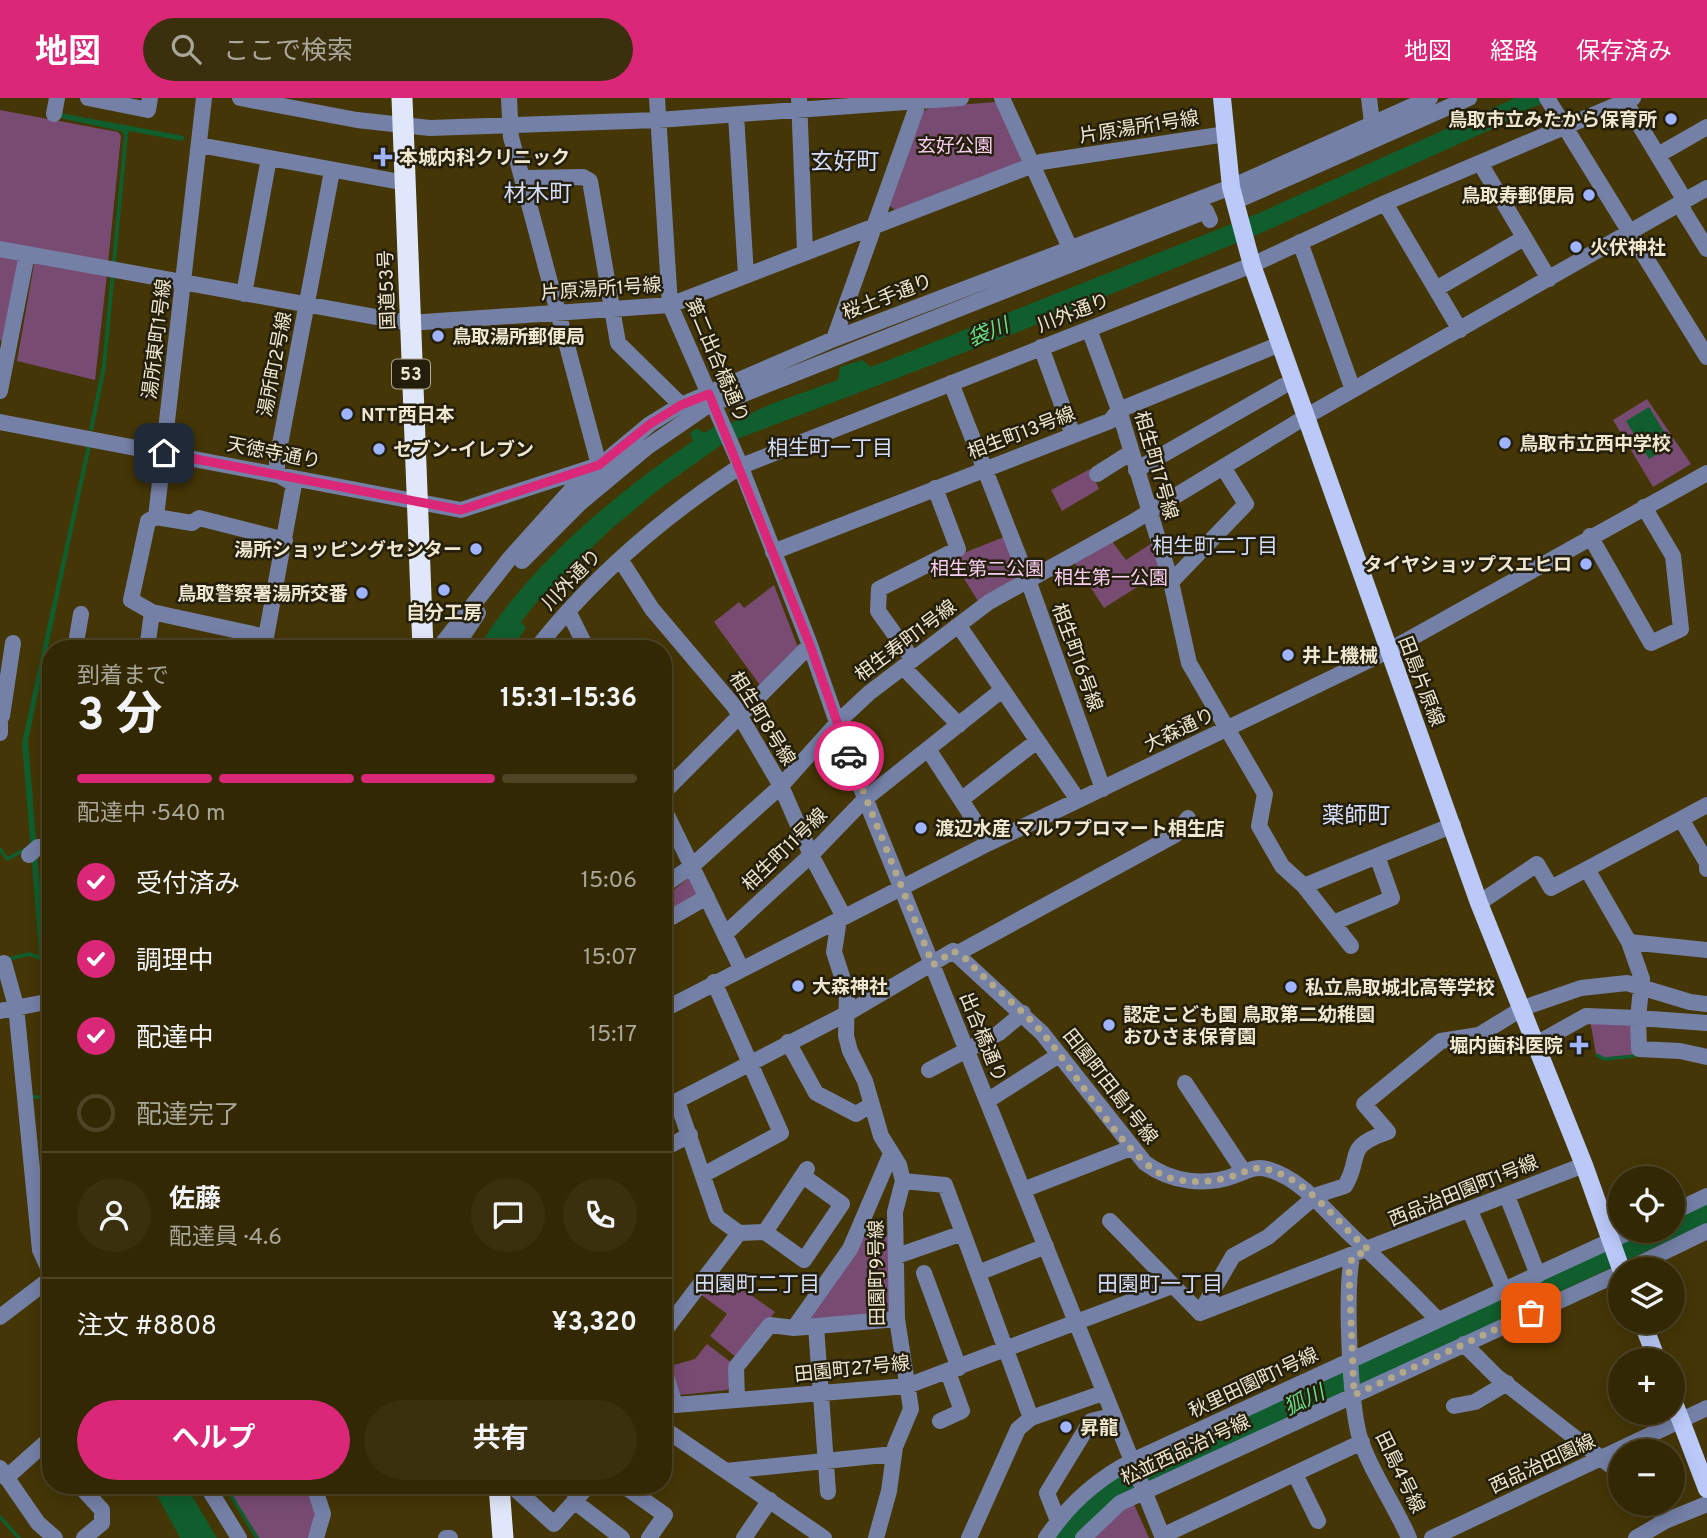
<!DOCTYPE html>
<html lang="ja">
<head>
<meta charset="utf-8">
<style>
  body { margin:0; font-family:Overpass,"Noto Sans JP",sans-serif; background:#3b300e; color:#f1f3f6; height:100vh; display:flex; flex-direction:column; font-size:26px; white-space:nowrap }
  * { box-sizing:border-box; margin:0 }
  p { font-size:23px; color:#a9a69a }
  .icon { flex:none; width:38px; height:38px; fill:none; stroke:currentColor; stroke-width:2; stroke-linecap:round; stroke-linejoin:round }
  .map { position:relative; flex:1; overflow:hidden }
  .drawer { position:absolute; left:42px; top:542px; width:630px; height:854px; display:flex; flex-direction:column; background:#332804; border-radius:28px; box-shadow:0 4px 18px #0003,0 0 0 2px #4e4426 }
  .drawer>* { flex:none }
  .controls { position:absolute; left:1608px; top:1068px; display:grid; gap:14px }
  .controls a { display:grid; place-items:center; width:77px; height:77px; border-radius:50%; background:#332804; box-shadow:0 4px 18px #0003,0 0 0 2px #4e4426; font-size:35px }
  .pin { position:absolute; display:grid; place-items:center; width:60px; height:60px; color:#fff; margin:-30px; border-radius:14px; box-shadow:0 4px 10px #0006 }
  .courier { position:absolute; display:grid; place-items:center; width:70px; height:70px; margin:-35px; border:5px solid #db2777; border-radius:50%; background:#fff; color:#222; box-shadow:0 2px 9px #0007 }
  .overview em { font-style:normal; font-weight:700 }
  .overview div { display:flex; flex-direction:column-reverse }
  .overview { display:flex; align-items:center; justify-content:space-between; height:119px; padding:0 35px }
  h1 { font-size:46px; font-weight:700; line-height:52px }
  .bar { display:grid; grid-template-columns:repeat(4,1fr); gap:10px 7px; align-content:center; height:84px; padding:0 35px }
  .bar i { height:9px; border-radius:5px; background:#4e4426 }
  .bar .active { background:#db2777 }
  .bar p { grid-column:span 4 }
  .line { display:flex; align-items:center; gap:18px; padding:0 35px; border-top:2px solid #4e4426 }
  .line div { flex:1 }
  .round { display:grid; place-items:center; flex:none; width:74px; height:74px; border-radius:37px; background:#3b300e }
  ol { padding:0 35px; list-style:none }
  li { display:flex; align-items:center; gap:21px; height:77px }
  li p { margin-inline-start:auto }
  li .icon { padding:7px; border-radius:50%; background:#db2777; color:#fff; stroke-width:4 }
  li:last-child { color:#a9a69a }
  li i { width:38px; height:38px; border:4px solid #4e4426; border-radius:50% }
  .cta { display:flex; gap:14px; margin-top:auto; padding:14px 35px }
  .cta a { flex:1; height:80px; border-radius:42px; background:#db2777; color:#fff; font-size:28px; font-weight:700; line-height:80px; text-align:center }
  .cta a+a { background:#3b300e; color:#f1f3f6 }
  header { display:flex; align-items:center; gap:42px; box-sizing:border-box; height:98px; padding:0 35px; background:#db2777; color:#fff }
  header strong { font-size:33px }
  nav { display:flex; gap:38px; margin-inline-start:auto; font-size:24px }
  .search { width:490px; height:63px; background:#3b300e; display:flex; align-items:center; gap:18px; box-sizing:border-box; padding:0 24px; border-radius:38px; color:#a9a69a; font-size:26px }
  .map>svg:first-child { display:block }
  .green { fill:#784b73 }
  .water { fill:#105e2e }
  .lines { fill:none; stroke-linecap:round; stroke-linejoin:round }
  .stream { stroke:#105e2e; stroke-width:3.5 }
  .minor { stroke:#7480a6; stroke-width:16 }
  .major { stroke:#bac9f8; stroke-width:18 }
  .highway { stroke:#e0e7fa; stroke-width:21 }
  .done { stroke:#b3a989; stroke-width:7; stroke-dasharray:0 12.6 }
  .route { stroke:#db2777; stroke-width:9 }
  .poi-dot { fill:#9eb4fd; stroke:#241e0c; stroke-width:2.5 }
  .labels { text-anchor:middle; stroke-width:5; stroke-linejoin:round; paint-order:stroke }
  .shield { fill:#241e0c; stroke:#b2ab95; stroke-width:2 }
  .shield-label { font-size:18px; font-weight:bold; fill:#efe7d0 }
  .poi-label { font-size:19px; font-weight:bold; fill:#efe7d0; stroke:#241e0c; text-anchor:start }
  .street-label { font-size:19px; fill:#efe7d0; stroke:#241e0c }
  .park-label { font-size:19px; fill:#f7cef1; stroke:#241e0c }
  .water-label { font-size:21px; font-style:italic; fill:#66df8a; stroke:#241e0c }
  .neighbourhood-label { font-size:21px; fill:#d4ddf9; stroke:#241e0c }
  .quarter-label { font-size:23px; fill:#d4ddf9; stroke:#241e0c }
</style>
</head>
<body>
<header>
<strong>地図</strong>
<div class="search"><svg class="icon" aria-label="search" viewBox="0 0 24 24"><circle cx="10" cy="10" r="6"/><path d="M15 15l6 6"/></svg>ここで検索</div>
<nav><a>地図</a><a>経路</a><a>保存済み</a></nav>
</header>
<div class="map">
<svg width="1707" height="1440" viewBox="0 0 1707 1440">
  <rect width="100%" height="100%" fill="#443606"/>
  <path class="green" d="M 995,4 L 1001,9 L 1024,60 L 1020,65 L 895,112 L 890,108 L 923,14 L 931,9 Z
    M 0,12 L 118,34 L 121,38 L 108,165 L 0,145 Z
    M 0,155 L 17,158 L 19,164 L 3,243 L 0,242 Z
    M 39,163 L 107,176 L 95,282 L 17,263 L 34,166 Z
    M 1647,301 L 1691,366 L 1653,389 L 1613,322 Z
    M 1090,371 L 1099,391 L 1062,413 L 1051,392 Z
    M 1004,439 L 1017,474 L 1016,480 L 978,503 L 951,460 Z
    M 1111,442 L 1126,462 L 1152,445 L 1161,474 L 1104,510 L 1074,464 Z
    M 774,487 L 799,552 L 762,590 L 714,524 L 739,504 L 744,510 Z
    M 689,780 L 700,797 L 663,820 L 663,800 Z
    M 1590,922 L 1634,925 L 1635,957 L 1605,960 L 1596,956 Z
    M 864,1126 L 893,1140 L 894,1218 L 804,1225 Z
    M 717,1173 L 775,1214 L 737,1260 L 710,1238 L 727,1216 L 699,1195 Z
    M 707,1246 L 732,1265 L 732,1287 L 727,1292 L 680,1297 L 667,1269 L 695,1261 Z
    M 226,1388 L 308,1388 L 320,1410 L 313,1440 L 259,1440 Z
    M 1133,1404 L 1149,1440 L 1093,1440 Z"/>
  <path class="water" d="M 1515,0 L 1558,0 L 1512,17 L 1503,26 L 1261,135 L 1018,234 L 721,347 L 658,392 L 611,431 L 540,500 L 521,524 L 526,530 L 511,551 L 478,551 C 525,470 616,395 693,343 L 690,335 L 697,330 L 704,335 L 728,321 L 730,325 L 771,306 L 838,282 L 840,269 L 862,262 L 871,269 L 1259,115 Z
    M 60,15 L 184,38 L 183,43 L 129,33 L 128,36 L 106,269 L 93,333 L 89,332 L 102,268 L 124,37 L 121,33 L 60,20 Z
    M 1649,309 L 1672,347 L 1649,361 L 1626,323 Z
    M 87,347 L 91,347 L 28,643 L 51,923 L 43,901 L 22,645 Z
    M 1707,1106 L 1707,1125 L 1130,1394 L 1079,1440 L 1052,1440 L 1063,1424 L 1121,1374 L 1651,1132 L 1673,1132 L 1673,1122 Z
    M 152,1388 L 186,1388 L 217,1440 L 180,1440 Z"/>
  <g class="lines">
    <path class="stream" d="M 0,751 L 7,761 L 28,750
      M 9,861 L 29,856 L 41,860
      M 1597,957 L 1604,961 L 1634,958
      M 31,999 L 51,999
      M 42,1113 L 50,1090
      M 225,1388 L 257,1440
      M 0,1419 L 19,1440"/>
    <path class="minor" d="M 88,0 L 148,12 L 150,0
      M 240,0 L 357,22 L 430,30 L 658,22 L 961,0
      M 657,0 L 670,207 L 738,362 L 810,547 L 853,670 L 1163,1440
      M 799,0 L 805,154
      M 1002,0 L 1070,150
      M 1369,0 L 1372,25
      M 1547,0 L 1707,259
      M 1625,3 L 1681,96 L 1684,114 L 1707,151
      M 54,16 L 57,0
      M 736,17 L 746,177
      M 199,47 L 406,85
      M 1658,57 L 1707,29
      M 1480,65 L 1549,181
      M 523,80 L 583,79 L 590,83 L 618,245 L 681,307
      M 1234,104 L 1469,0
      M 1385,105 L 1460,232
      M 1300,144 L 1353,292
      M 0,151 L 409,225 L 670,207 L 1041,64 L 1226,36
      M 1436,191 L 1524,140
      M 244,196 L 269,60
      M 1089,231 L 1119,312 L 1171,484 L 1189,565 L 1265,696 L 1259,728 L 1282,768 L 1304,788 L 1351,848
      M 834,241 L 920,0
      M 1041,249 L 1073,337
      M 951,285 L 1028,482 L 1103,691
      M 0,293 L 27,156
      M 0,324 L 461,412 L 599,367 L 511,39 L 509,0
      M 1136,372 L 1283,288
      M 1097,376 L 1130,355
      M 156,419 L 192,425 L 199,420 L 285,442
      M 1590,438 L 1651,545 L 1681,531 L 1673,458 L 1644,409
      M 773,454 L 1110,323 L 1119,312 L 1280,246
      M 620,461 L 652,511 L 734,608 L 781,688 L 811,757 L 844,819
      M 522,463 L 580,405 L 646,350 L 713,304 L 736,299 L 1206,113 L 1210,122
      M 1171,484 L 1246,406 L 1223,369
      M 568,513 L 587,551
      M 152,514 L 266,539 L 267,546 L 291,551
      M 959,528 L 1078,702
      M 266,539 L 294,386 L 277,376 L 277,362 L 332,73
      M 75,551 L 81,516
      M 147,551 L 152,514 L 131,502 L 148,423 L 156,419 L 204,0
      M 438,551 L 510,460 L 572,391 L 650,326 L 681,307 L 834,241 L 1231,89 L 1430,0
      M 454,551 L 478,515
      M 536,551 C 592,480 663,419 739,369 L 1252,167 L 1385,105 L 1633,0
      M 913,562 L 878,513 L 879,491 L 958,451 L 935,390
      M 903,569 L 959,627
      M 0,618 L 0,635
      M 2,618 L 13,545
      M 928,651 L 989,745
      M 663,695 L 810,547
      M 962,701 L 1037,643
      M 663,709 L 741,870
      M 1681,721 L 1707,707
      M 29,757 L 38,749 L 51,751
      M 1587,771 L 1681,721 L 1707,765 L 1707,771
      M 663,788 L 692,768 L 781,688 L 838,624 L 869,595 L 989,504 L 1131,425 L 1307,318 L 1707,90
      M 1304,788 L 1377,758
      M 1479,805 L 1537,766 L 1551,790 L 1587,771 L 1629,844 L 1642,881 L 1638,920 L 1586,918 L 1536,946
      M 839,821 L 834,854 L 847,894 L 846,938 L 850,953 L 865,983 L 881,1038 L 899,1067 L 903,1083 L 895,1114 L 897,1221 L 911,1311 L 895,1349 L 889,1393 L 876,1440
      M 663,824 L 707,799
      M 1333,825 L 1392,800 L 1377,758 L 1453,727
      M 725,836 L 811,757 L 865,701 L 1002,592
      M 1629,844 L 1707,852
      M 958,855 L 1175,737 L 1188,720
      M 0,867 L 4,865 L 16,908 L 40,1152 L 51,1176
      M 663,912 L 989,745 L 1388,553 L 1707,375
      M 0,913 L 51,903
      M 1707,925 L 1638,920 L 1639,951 L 1680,953 L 1707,959
      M 788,944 L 816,995 L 856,1016 L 871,1007
      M 929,972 L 999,935 L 1023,915
      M 1185,985 L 1244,1074
      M 677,1003 L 717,1119 L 739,1135 L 765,1134 L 804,1162 L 842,1106 L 803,1078
      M 987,1003 L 1059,957
      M 663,1010 L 848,915 L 953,853 L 1042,935 L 1145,1065 C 1171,1084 1205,1089 1236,1077 C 1248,1073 1253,1068 1267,1071 C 1303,1081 1327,1115 1354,1140 C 1383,1166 1411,1194 1438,1222
      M 663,1051 L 690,1037
      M 703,1077 L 781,1035 L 714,884
      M 1023,1092 L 1131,1050
      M 1507,1098 L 1538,1177
      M 1470,1113 L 1504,1192
      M 1673,1114 L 1707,1098
      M 1110,1123 L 1200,1215
      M 663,1127 L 666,1129 L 663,1133
      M 765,1134 L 807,1071
      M 963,1135 L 1031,1320 L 1018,1331 L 969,1440
      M 897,1158 L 963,1135 L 945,1087 L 903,1083
      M 1352,1159 C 1345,1195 1350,1302 1359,1337 C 1369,1371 1395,1407 1409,1440
      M 1629,1171 L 1707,1133
      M 924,1175 L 959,1270
      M 978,1175 L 1046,1148
      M 1200,1215 L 1233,1158 L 1268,1139 L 1317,1097 L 1345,1088 C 1363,1058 1343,1049 1388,1034 L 1364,1006 L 1441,943 L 1479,937 L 1523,910 L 1581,890 L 1627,885 L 1690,904 L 1707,906
      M 1200,1215 L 1584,1067
      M 0,1219 L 51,1180
      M 816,1228 L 828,1394
      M 794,1230 L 850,1151 L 890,1058
      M 663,1235 L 739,1135
      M 1464,1246 L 1496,1278 L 1620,1375
      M 663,1268 L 675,1307
      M 737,1301 L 736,1269 L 770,1227 L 794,1230 L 897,1221
      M 663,1308 L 907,1288 L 1172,1188
      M 1454,1308 L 1475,1304 L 1507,1285
      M 1031,1320 L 1103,1295
      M 940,1323 L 962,1313 L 948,1274
      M 663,1330 L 824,1440
      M 0,1370 L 38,1425 L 55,1440
      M 726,1373 L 894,1356
      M 1296,1378 L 1318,1423
      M 6,1380 L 44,1346 L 51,1353
      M 80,1388 L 102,1412 L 102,1425 L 84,1440
      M 207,1388 L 239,1440
      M 314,1388 L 323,1416 L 316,1440
      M 512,1388 L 554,1426 L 588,1388
      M 624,1388 L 665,1417 L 649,1440
      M 574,1403 L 622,1440
      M 1657,1405 L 1665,1423 L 1707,1406
      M 1058,1423 L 1047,1395 L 1091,1323 L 1112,1318
      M 1162,1438 L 1362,1344
      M 446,1440 L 450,1440
      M 744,1440 L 770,1402
      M 1046,1440 C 1068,1407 1097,1381 1132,1363 L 1634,1132
      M 1083,1440 L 1120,1405 L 1620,1175
      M 1432,1440 L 1707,1310
      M 1636,1440 L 1665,1423"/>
    <path class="major" d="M 1222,0 L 1231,89 L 1252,167 L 1479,805 L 1584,1067 L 1621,1171
      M 1642,1223 L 1657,1262
      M 1673,1302 L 1707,1391"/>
    <path class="highway" d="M 402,0 L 423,551
      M 499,1388 L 503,1440"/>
  </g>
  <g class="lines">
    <path class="done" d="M 849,658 L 933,867 L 953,853 L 964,859 C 988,885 1016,906 1040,932 C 1074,970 1118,1050 1159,1075 C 1179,1087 1214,1085 1236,1077 C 1248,1073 1253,1068 1266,1071 C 1309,1081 1337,1126 1369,1152 L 1352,1159 L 1349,1175 L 1354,1297 L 1531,1215"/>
    <path class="route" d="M 164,355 L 461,412 L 599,367 L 650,326 L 681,307 L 709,296 L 810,547 L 849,658"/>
  </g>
  <g class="poi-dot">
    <circle cx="1671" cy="21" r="7"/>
    <path d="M379.5 48.5h7v7h7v7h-7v7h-7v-7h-7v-7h7z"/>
    <circle cx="1589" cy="97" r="7"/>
    <circle cx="1576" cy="149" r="7"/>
    <circle cx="438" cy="238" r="7"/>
    <circle cx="347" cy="316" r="7"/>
    <circle cx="1505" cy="345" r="7"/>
    <circle cx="379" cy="351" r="7"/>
    <circle cx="476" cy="451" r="7"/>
    <circle cx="1586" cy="466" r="7"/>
    <circle cx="444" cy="492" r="7"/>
    <circle cx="362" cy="495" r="7"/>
    <circle cx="1288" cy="557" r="7"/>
    <circle cx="921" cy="730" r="7"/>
    <circle cx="798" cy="888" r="7"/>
    <circle cx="1291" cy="889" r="7"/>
    <circle cx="1109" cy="927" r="7"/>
    <path d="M1575.5 936.5h7v7h7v7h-7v7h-7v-7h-7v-7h7z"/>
    <circle cx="1066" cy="1329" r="7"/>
  </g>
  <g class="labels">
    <rect class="shield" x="392" y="261.5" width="38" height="29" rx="5"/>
    <g class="shield-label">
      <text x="411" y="282">53</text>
    </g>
    <g class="poi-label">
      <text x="1657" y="28" text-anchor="end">鳥取市立みたから保育所</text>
      <text x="399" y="66">本城内科クリニック</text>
      <text x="1575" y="104" text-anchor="end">鳥取寿郵便局</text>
      <text x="1590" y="156">火伏神社</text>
      <text x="452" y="245">鳥取湯所郵便局</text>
      <text x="361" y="323">NTT西日本</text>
      <text x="1519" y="352">鳥取市立西中学校</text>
      <text x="393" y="358">セブン-イレブン</text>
      <text x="462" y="458" text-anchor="end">湯所ショッピングセンター</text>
      <text x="1572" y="473" text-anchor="end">タイヤショップスエヒロ</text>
      <text x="348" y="502" text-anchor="end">鳥取警察署湯所交番</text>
      <text x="444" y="521" text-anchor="middle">自分工房</text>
      <text x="1302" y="564">井上機械</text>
      <text x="935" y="737">渡辺水産 マルワプロマート相生店</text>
      <text x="812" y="895">大森神社</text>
      <text x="1305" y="896">私立鳥取城北高等学校</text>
      <text x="1123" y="923">認定こども園 鳥取第二幼稚園<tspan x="1123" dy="22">おひさま保育園</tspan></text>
      <text x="1563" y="954" text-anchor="end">堀内歯科医院</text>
      <text x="1080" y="1336">昇龍</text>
    </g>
    <g class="street-label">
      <text transform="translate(1139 28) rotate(-9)" y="7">片原湯所1号線</text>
      <text transform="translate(601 190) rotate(-4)" y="7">片原湯所1号線</text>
      <text transform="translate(386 192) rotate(-92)" y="7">国道53号</text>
      <text transform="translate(887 198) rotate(-21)" y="7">桜土手通り</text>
      <text transform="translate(1073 214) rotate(-21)" y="7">川外通り</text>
      <text transform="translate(156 241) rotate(-83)" y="7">湯所東町1号線</text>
      <text transform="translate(718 262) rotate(67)" y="7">第二出合橋通り</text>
      <text transform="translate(274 266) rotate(-79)" y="7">湯所町2号線</text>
      <text transform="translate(1021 334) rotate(-21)" y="7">相生町13号線</text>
      <text transform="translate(274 354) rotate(11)" y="7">天徳寺通り</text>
      <text transform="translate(1157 367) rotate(74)" y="7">相生町17号線</text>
      <text transform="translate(571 481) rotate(-46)" y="7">川外通り</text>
      <text transform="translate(905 542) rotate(-37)" y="7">相生寿町1号線</text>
      <text transform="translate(1078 559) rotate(70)" y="7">相生町16号線</text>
      <text transform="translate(1422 583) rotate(69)" y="7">田島片原線</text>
      <text transform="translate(763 620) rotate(58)" y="7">相生町8号線</text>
      <text transform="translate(1179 631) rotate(-26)" y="7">大森通り</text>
      <text transform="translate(784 751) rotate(-44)" y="7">相生町11号線</text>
      <text transform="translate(984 939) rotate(68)" y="7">出合橋通り</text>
      <text transform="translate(1111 988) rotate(52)" y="7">田園町田島1号線</text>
      <text transform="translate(1463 1092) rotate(-22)" y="7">西品治田園町1号線</text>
      <text transform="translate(876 1175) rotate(-91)" y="7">田園町9号線</text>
      <text transform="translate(852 1270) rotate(-6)" y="7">田園町27号線</text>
      <text transform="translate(1253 1284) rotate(-25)" y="7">秋里田園町1号線</text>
      <text transform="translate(1185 1351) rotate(-25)" y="7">松並西品治1号線</text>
      <text transform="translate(1542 1365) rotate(-25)" y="7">西品治田園線</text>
      <text transform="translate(1401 1374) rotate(64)" y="7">田島4号線</text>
    </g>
    <g class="park-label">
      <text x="955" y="54">玄好公園</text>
      <text x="987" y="477">相生第二公園</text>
      <text x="1111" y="486">相生第一公園</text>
    </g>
    <g class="water-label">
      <text transform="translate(988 234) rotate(-22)" y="7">袋川</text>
      <text transform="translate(1304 1302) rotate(-25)" y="7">狐川</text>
    </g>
    <g class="neighbourhood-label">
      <text x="830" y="357">相生町一丁目</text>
      <text x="1215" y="455">相生町二丁目</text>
      <text x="757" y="1193">田園町二丁目</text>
      <text x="1160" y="1193">田園町一丁目</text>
    </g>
    <g class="quarter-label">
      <text x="845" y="71">玄好町</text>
      <text x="538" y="103">材木町</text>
      <text x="1356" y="725">薬師町</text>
    </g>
  </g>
</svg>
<div class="controls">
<a><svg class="icon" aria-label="locate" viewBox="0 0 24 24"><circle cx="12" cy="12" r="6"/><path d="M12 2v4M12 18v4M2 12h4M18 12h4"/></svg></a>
<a><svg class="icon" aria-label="layers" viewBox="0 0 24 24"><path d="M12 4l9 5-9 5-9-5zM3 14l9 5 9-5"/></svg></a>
<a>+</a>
<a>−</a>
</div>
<div class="pin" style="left:1531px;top:1215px;background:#ea580c"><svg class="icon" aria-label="bag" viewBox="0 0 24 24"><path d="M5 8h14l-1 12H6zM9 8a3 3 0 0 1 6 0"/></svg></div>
<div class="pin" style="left:164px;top:355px;background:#1f2937"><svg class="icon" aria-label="home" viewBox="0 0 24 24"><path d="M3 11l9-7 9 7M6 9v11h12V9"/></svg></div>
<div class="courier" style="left:849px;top:658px"><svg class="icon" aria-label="car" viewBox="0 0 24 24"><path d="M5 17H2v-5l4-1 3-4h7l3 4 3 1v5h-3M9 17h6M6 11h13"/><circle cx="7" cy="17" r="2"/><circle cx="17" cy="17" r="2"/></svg></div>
<section class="drawer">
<div class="overview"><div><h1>3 分</h1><p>到着まで</p></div><em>15:31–15:36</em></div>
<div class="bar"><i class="active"></i><i class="active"></i><i class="active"></i><i></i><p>配達中 · 540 m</p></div>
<ol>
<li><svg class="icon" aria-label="check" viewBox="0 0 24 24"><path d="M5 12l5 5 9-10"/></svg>受付済み<p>15:06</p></li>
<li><svg class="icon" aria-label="check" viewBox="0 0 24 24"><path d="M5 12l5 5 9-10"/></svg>調理中<p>15:07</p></li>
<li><svg class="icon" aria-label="check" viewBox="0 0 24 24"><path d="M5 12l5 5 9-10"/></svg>配達中<p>15:17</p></li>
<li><i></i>配達完了</li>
</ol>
<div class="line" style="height:126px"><a class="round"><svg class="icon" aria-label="person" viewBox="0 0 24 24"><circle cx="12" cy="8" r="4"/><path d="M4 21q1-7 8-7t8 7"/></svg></a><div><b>佐藤</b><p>配達員 · 4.6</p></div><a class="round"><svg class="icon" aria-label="chat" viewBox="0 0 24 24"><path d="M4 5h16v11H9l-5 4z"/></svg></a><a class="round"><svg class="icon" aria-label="phone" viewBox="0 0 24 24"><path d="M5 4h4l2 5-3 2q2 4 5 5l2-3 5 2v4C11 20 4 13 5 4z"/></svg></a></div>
<div class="line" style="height:91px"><div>注文 #8808</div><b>¥3,320</b></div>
<div class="cta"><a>ヘルプ</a><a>共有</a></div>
</section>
</div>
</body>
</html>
